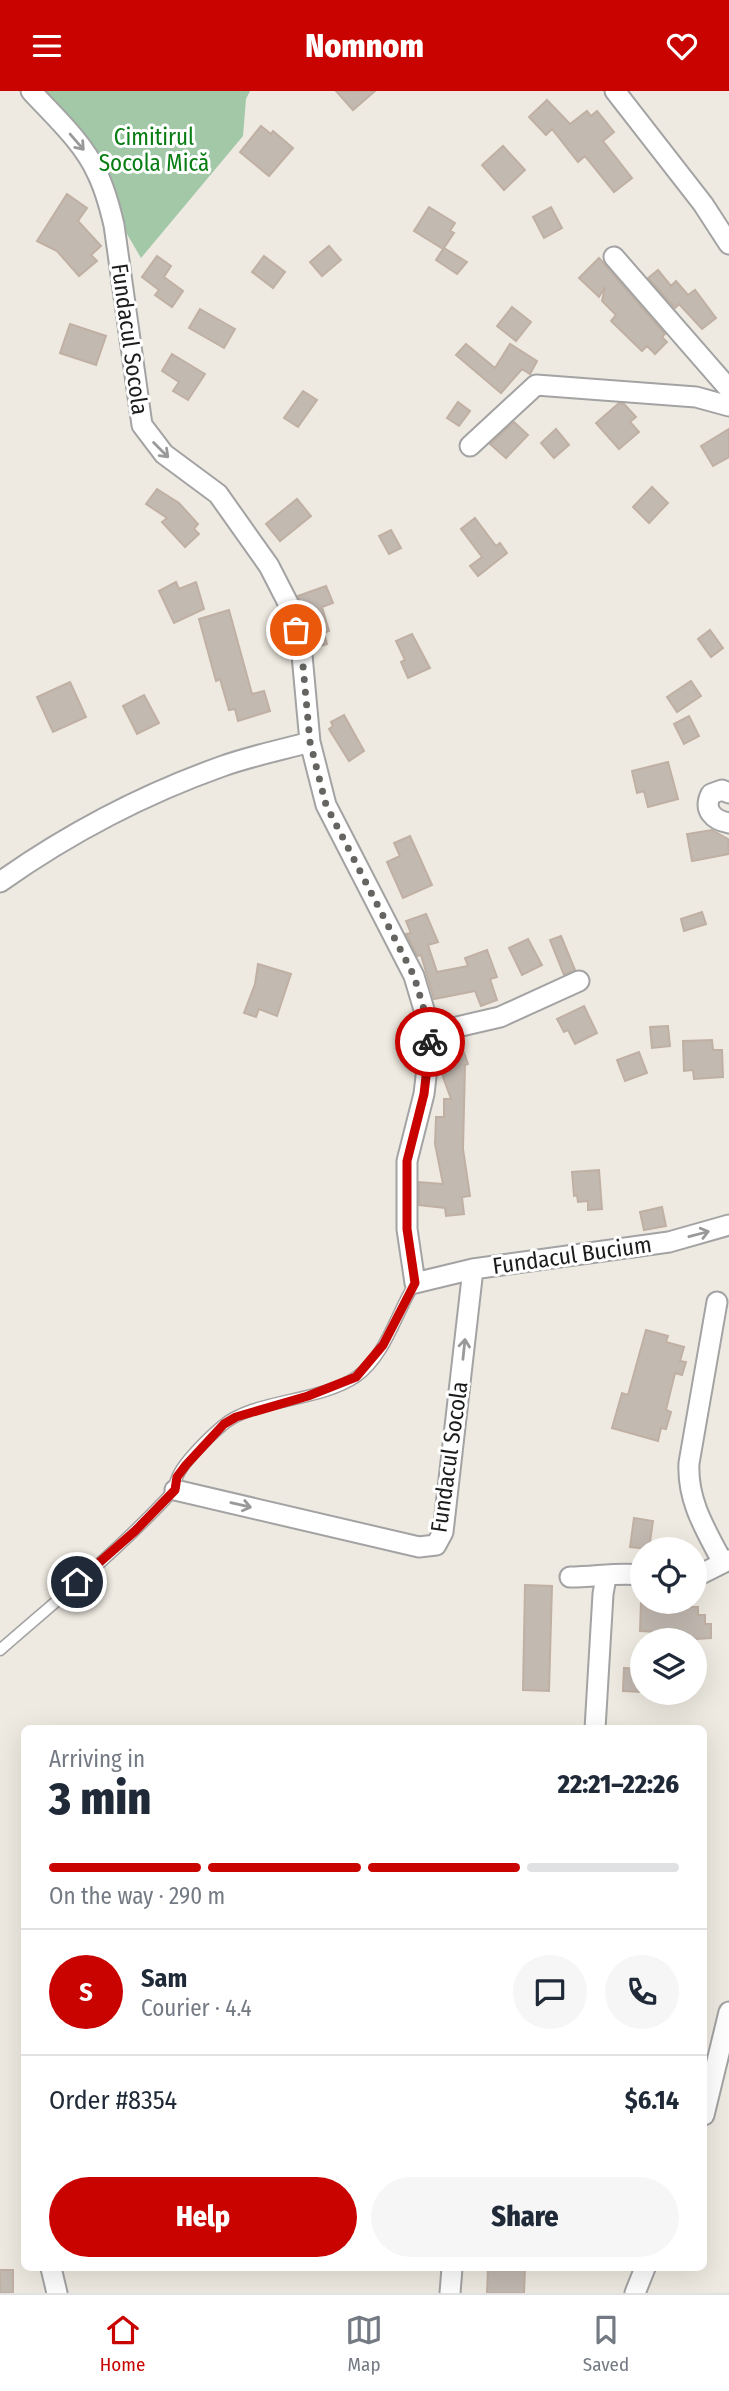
<!DOCTYPE html>
<html lang="en">
<head>
<meta charset="utf-8">
<style>
  body { margin:0; font-family:"Fira Sans Condensed",sans-serif; background:#f6f6f7; color:#1f2937; height:100vh; display:flex; flex-direction:column; font-size:26px; white-space:nowrap }
  * { box-sizing:border-box; margin:0 }
  p { font-size:23px; color:#747a83 }
  .icon { flex:none; width:38px; height:38px; fill:none; stroke:currentColor; stroke-width:2; stroke-linecap:round; stroke-linejoin:round }
  .map { position:relative; flex:1; overflow:hidden }
  .details { position:absolute; left:21px; top:1634px; width:686px; height:546px; display:flex; flex-direction:column; background:#fff; border-radius:10px; box-shadow:0 7px 28px #0002 }
  .details>* { flex:none }
  .buttons { position:absolute; left:630px; top:1446px; display:grid; gap:14px }
  .buttons a { display:grid; place-items:center; width:77px; height:77px; border-radius:50%; background:#fff; box-shadow:0 7px 28px #0002; font-size:35px }
  .pin { position:absolute; display:grid; place-items:center; width:60px; height:60px; color:#fff; margin:-30px; border:4px solid #fff; border-radius:50%; box-shadow:0 2px 7px #0007 }
  .courier { position:absolute; display:grid; place-items:center; width:70px; height:70px; margin:-35px; border:5px solid #c80300; border-radius:50%; background:#fff; color:#222; box-shadow:0 2px 9px #0007 }
  .overview em { font-style:normal; font-weight:800 }
  .overview div { display:flex; flex-direction:column-reverse }
  .overview { display:flex; align-items:center; justify-content:space-between; height:119px; padding:0 28px }
  h1 { font-size:46px; font-weight:800; line-height:52px }
  .bar { display:grid; grid-template-columns:repeat(4,1fr); gap:10px 7px; align-content:center; height:84px; padding:0 28px }
  .bar i { height:9px; border-radius:5px; background:#e0e1e3 }
  .bar .active { background:#c80300 }
  .bar p { grid-column:span 4 }
  .line { display:flex; align-items:center; gap:18px; padding:0 28px; border-top:2px solid #e0e1e3 }
  .line div { flex:1 }
  .round { display:grid; place-items:center; flex:none; width:74px; height:74px; border-radius:37px; background:#f6f6f7 }
  .cta { display:flex; gap:14px; margin-top:auto; padding:14px 28px }
  .cta a { flex:1; height:80px; border-radius:42px; background:#c80300; color:#fff; font-size:28px; font-weight:800; line-height:80px; text-align:center }
  .cta a+a { background:#f6f6f7; color:#1f2937 }
  header { display:flex; justify-content:space-between; align-items:center; height:91px; padding:0 28px; background:#c80300; color:#fff; font-size:32px; font-weight:800 }
  .tab-bar { display:flex; justify-content:space-around; align-items:center; height:98px; border-top:2px solid #e0e1e3; background:#fff; font-size:19px; color:#747a83 }
  .tab-bar a { display:grid; justify-items:center; gap:4px }
  .tab-bar .active { color:#c80300 }
  .map>svg:first-child { display:block }
  .cemetery { fill:#a2c8a8 }
  .building { fill:#c2b9b1; stroke:#c0b0a3; stroke-width:2 }
  .lines { fill:none; stroke-linecap:round; stroke-linejoin:round }
  .service-casing { stroke:#a3a3a3; stroke-width:13 }
  .minor-casing { stroke:#a3a3a3; stroke-width:23 }
  .service { stroke:#fff; stroke-width:10 }
  .minor { stroke:#fff; stroke-width:19 }
  .oneway { stroke:#999 }
  .done { stroke:#666461; stroke-width:7; stroke-dasharray:0 12.6 }
  .route { stroke:#c80300; stroke-width:9 }
  .labels { text-anchor:middle; stroke-width:6; stroke-linejoin:round; paint-order:stroke }
  .park-label { font-size:23px; fill:#087d13; stroke:#fff }
  .street-label { font-size:23px; fill:#1c1c1c; stroke:#fff }
</style>
</head>
<body>
<header><svg class="icon" aria-label="menu" viewBox="0 0 24 24"><path d="M4 6h16M4 12h16M4 18h16"/></svg>Nomnom<svg class="icon" aria-label="heart" viewBox="0 0 24 24"><path d="M12 20l-8-8c-3-5 5-10 8-4 3-6 11-1 8 4z"/></svg></header>
<div class="map">
<svg width="729" height="2202" viewBox="0 0 729 2202">
  <rect width="100%" height="100%" fill="#eeeae1"/>
  <path class="cemetery" d="M 44,0 L 250,0 L 246,8 L 243,45 L 141,167 L 127,143 L 90,59 Z"/>
  <path class="building" d="M 336,0 L 375,0 L 353,19 Z
    M 547,9 L 570,33 L 587,20 L 591,25 L 597,20 L 614,41 L 603,50 L 632,87 L 614,101 L 585,65 L 578,71 L 552,38 L 546,44 L 529,26 Z
    M 261,35 L 271,43 L 273,40 L 293,57 L 269,85 L 240,61 Z
    M 503,55 L 525,79 L 504,99 L 482,74 Z
    M 67,103 L 87,117 L 78,130 L 101,155 L 91,164 L 97,170 L 79,185 L 57,160 L 37,150 Z
    M 429,116 L 455,132 L 450,140 L 454,142 L 444,157 L 467,171 L 457,183 L 436,169 L 443,158 L 414,140 Z
    M 551,116 L 562,137 L 544,147 L 533,126 Z
    M 329,155 L 341,169 L 322,185 L 310,171 Z
    M 157,165 L 171,175 L 164,186 L 183,200 L 172,216 L 155,204 L 159,199 L 142,186 Z
    M 264,165 L 285,181 L 273,197 L 252,181 Z
    M 599,167 L 665,243 L 662,246 L 667,251 L 655,263 L 647,255 L 642,260 L 611,230 L 616,224 L 602,210 L 605,196 L 599,206 L 579,187 Z
    M 658,179 L 671,195 L 676,190 L 688,204 L 695,199 L 716,227 L 702,238 L 679,213 L 675,217 L 648,187 Z
    M 512,216 L 531,231 L 516,250 L 497,235 Z
    M 200,218 L 235,238 L 224,257 L 189,237 Z
    M 70,233 L 106,245 L 96,274 L 60,262 Z
    M 466,253 L 495,277 L 510,253 L 537,270 L 530,283 L 522,278 L 501,302 L 456,264 Z
    M 172,263 L 205,283 L 188,309 L 173,300 L 179,291 L 162,280 Z
    M 303,300 L 317,309 L 298,336 L 284,327 Z
    M 458,311 L 470,320 L 459,335 L 447,327 Z
    M 619,312 L 624,313 L 636,326 L 630,331 L 639,341 L 619,358 L 596,332 Z
    M 514,331 L 528,344 L 506,367 L 490,353 Z
    M 556,338 L 569,354 L 554,367 L 541,352 Z
    M 729,338 L 729,366 L 713,375 L 701,355 Z
    M 652,396 L 668,412 L 649,432 L 633,416 Z
    M 157,398 L 179,412 L 198,433 L 194,438 L 199,443 L 185,456 L 162,431 L 167,427 L 146,413 Z
    M 297,408 L 311,425 L 280,450 L 266,433 Z
    M 475,427 L 496,455 L 500,452 L 507,462 L 478,485 L 470,475 L 482,466 L 461,438 Z
    M 391,439 L 401,457 L 389,463 L 379,445 Z
    M 176,491 L 179,498 L 196,491 L 204,518 L 174,532 L 159,500 Z
    M 326,495 L 333,512 L 322,516 L 329,540 L 324,542 L 327,553 L 313,557 L 298,505 Z
    M 229,519 L 252,603 L 264,600 L 270,620 L 238,630 L 235,618 L 229,619 L 220,588 L 216,590 L 199,528 Z
    M 710,539 L 723,557 L 711,566 L 698,548 Z
    M 412,543 L 430,577 L 408,587 L 401,571 L 405,569 L 396,550 Z
    M 691,590 L 701,605 L 677,621 L 667,606 Z
    M 70,591 L 86,626 L 53,641 L 37,606 Z
    M 144,604 L 159,632 L 137,643 L 123,615 Z
    M 344,624 L 364,660 L 349,670 L 329,638 L 333,635 L 331,631 Z
    M 689,625 L 699,645 L 684,653 L 674,633 Z
    M 668,671 L 678,708 L 648,716 L 644,700 L 637,702 L 632,680 Z
    M 712,739 L 728,748 L 729,763 L 692,770 L 687,743 Z
    M 410,745 L 432,794 L 403,807 L 387,771 L 400,765 L 394,752 Z
    M 702,821 L 706,833 L 684,840 L 681,828 Z
    M 426,823 L 438,851 L 428,854 L 437,881 L 468,875 L 465,867 L 487,859 L 497,886 L 490,888 L 497,909 L 481,915 L 475,900 L 434,908 L 421,864 L 417,865 L 406,843 L 411,842 L 406,830 Z
    M 561,845 L 575,879 L 564,884 L 550,849 Z
    M 528,848 L 542,874 L 522,884 L 509,857 Z
    M 258,873 L 291,883 L 277,925 L 259,918 L 256,926 L 244,922 L 255,893 Z
    M 584,915 L 597,942 L 575,953 L 568,939 L 564,941 L 557,928 Z
    M 668,935 L 670,955 L 652,957 L 650,936 Z
    M 459,948 L 468,973 L 465,974 L 463,1058 L 470,1105 L 462,1106 L 464,1123 L 446,1125 L 445,1117 L 419,1114 L 419,1091 L 443,1093 L 435,1053 L 436,1026 L 444,1026 L 444,1008 L 451,1008 L 439,975 L 442,952 Z
    M 712,949 L 713,959 L 722,959 L 723,986 L 694,988 L 693,979 L 684,980 L 683,950 Z
    M 639,961 L 647,982 L 625,990 L 617,969 Z
    M 599,1079 L 602,1118 L 588,1119 L 588,1110 L 578,1111 L 577,1104 L 574,1105 L 572,1081 Z
    M 662,1116 L 666,1135 L 644,1139 L 640,1121 Z
    M 646,1239 L 668,1245 L 666,1251 L 684,1256 L 680,1270 L 686,1271 L 682,1284 L 675,1282 L 666,1319 L 671,1321 L 666,1338 L 661,1337 L 658,1350 L 612,1337 L 622,1302 L 628,1304 Z
    M 634,1427 L 653,1430 L 649,1458 L 630,1456 Z
    M 525,1494 L 552,1495 L 549,1600 L 523,1599 Z
    M 641,1510 L 664,1510 L 664,1516 L 698,1516 L 698,1524 L 705,1524 L 705,1533 L 711,1533 L 711,1547 L 682,1549 L 682,1542 L 640,1540 Z
    M 624,1577 L 642,1578 L 642,1601 L 623,1600 Z
    M 488,2177 L 525,2177 L 524,2202 L 487,2202 Z
    M 0,2179 L 13,2179 L 13,2202 L 0,2202 Z"/>
  <g class="lines">
    <defs>
      <path id="service" d="M 0,1559 C 56,1510 114,1463 165,1409 C 173,1401 173,1397 177,1387 C 182,1372 210,1345 222,1335 C 252,1308 320,1311 356,1286 C 386,1265 396,1222 415,1192"/>
      <path id="minor" d="M 31,0 C 54,25 83,51 97,82 C 105,98 110,117 114,134 L 142,334 L 164,363 L 218,403 L 269,475 L 289,514 L 302,564 L 310,651 L 326,714 L 414,885 L 431,942 L 424,1003 L 407,1070 L 407,1138 L 415,1192 L 473,1178 L 669,1151 L 729,1134
        M 615,0 L 703,113 L 729,153
        M 614,166 L 729,298
        M 470,355 L 536,294 L 696,306 L 729,315
        M 729,702 L 722,699 L 711,703 C 703,719 713,729 729,732
        M 0,791 C 68,743 144,703 223,675 C 251,665 281,659 310,651
        M 431,942 L 500,926 L 579,890
        M 717,1211 L 689,1372 C 687,1409 705,1438 722,1470
        M 175,1399 L 419,1456 L 436,1454 L 443,1441 L 473,1178
        M 570,1486 C 595,1486 618,1481 642,1484
        M 695,1486 L 729,1469
        M 595,1638 L 603,1503 L 606,1486
        M 704,2024 L 729,1921
        M 51,2177 L 57,2202
        M 450,2202 L 452,2177
        M 635,2202 L 645,2177"/>
    </defs>
    <use href="#service" class="service-casing"/>
    <use href="#minor" class="minor-casing"/>
    <use href="#service" class="service"/>
    <use href="#minor" class="minor"/>
  </g>
  <defs><path id="oneway-shaft" d="M-6 0H5M1.5-3L5.5 0L1.5 3" fill="none" stroke-width="1.6" stroke-linecap="round" stroke-linejoin="round" transform="scale(1.75)"/></defs>
  <g class="oneway">
    <use href="#oneway-shaft" transform="translate(77 51) rotate(49)"/>
    <use href="#oneway-shaft" transform="translate(161 359) rotate(45)"/>
    <use href="#oneway-shaft" transform="translate(699 1143) rotate(-15)"/>
    <use href="#oneway-shaft" transform="translate(464 1258) rotate(-84)"/>
    <use href="#oneway-shaft" transform="translate(241 1414) rotate(13)"/>
  </g>
  <g class="lines">
    <path class="done" d="M 296,539 L 302,564 L 310,651 L 326,714 L 414,885 L 431,942 L 430,951"/>
    <path class="route" d="M 77,1491 L 135,1440 L 175,1399 L 177,1386 L 186,1374 L 224,1333 L 236,1326 L 308,1305 L 356,1286 L 383,1254 L 415,1192 L 407,1138 L 407,1070 L 424,1003 L 430,951"/>
  </g>
  <g class="labels">
    <g class="park-label">
      <text x="154" y="54">Cimitirul<tspan x="154" dy="26">Socola Mică</tspan></text>
    </g>
    <g class="street-label">
      <text transform="translate(130 248) rotate(82)" y="8">Fundacul Socola</text>
      <text transform="translate(572 1164) rotate(-8)" y="8">Fundacul Bucium</text>
      <text transform="translate(449 1366) rotate(-82)" y="8">Fundacul Socola</text>
    </g>
  </g>
</svg>
<div class="buttons">
<a><svg class="icon" aria-label="locate" viewBox="0 0 24 24"><circle cx="12" cy="12" r="6"/><path d="M12 2v4M12 18v4M2 12h4M18 12h4"/></svg></a>
<a><svg class="icon" aria-label="layers" viewBox="0 0 24 24"><path d="M12 4l9 5-9 5-9-5zM3 14l9 5 9-5"/></svg></a>
</div>
<div class="pin" style="left:296px;top:539px;background:#ea580c"><svg class="icon" aria-label="bag" viewBox="0 0 24 24"><path d="M5 8h14l-1 12H6zM9 8a3 3 0 0 1 6 0"/></svg></div>
<div class="pin" style="left:77px;top:1491px;background:#1f2937"><svg class="icon" aria-label="home" viewBox="0 0 24 24"><path d="M3 11l9-7 9 7M6 9v11h12V9"/></svg></div>
<div class="courier" style="left:430px;top:951px"><svg class="icon" aria-label="bike" viewBox="0 0 24 24"><circle cx="6" cy="16" r="4"/><circle cx="18" cy="16" r="4"/><path d="M6 16l4-8h5l3 8M10 8l3 8H6M13 5h3"/></svg></div>
<section class="details">
<div class="overview"><div><h1>3 min</h1><p>Arriving in</p></div><em>22:21–22:26</em></div>
<div class="bar"><i class="active"></i><i class="active"></i><i class="active"></i><i></i><p>On the way · 290 m</p></div>
<div class="line" style="height:126px"><b class="round" style="background:#c80300;color:#fff">S</b><div><b>Sam</b><p>Courier · 4.4</p></div><a class="round"><svg class="icon" aria-label="chat" viewBox="0 0 24 24"><path d="M4 5h16v11H9l-5 4z"/></svg></a><a class="round"><svg class="icon" aria-label="phone" viewBox="0 0 24 24"><path d="M5 4h4l2 5-3 2q2 4 5 5l2-3 5 2v4C11 20 4 13 5 4z"/></svg></a></div>
<div class="line" style="height:91px"><div>Order #8354</div><b>$6.14</b></div>
<div class="cta"><a>Help</a><a>Share</a></div>
</section>
</div>
<nav class="tab-bar">
<a class="active"><svg class="icon" aria-label="home" viewBox="0 0 24 24"><path d="M3 11l9-7 9 7M6 9v11h12V9"/></svg>Home</a>
<a><svg class="icon" aria-label="map" viewBox="0 0 24 24"><path d="M3 6l6-2 6 2 6-2v14l-6 2-6-2-6 2zM9 4v14M15 6v14"/></svg>Map</a>
<a><svg class="icon" aria-label="saved" viewBox="0 0 24 24"><path d="M7 4h10v16l-5-4-5 4z"/></svg>Saved</a>
</nav>
</body>
</html>
